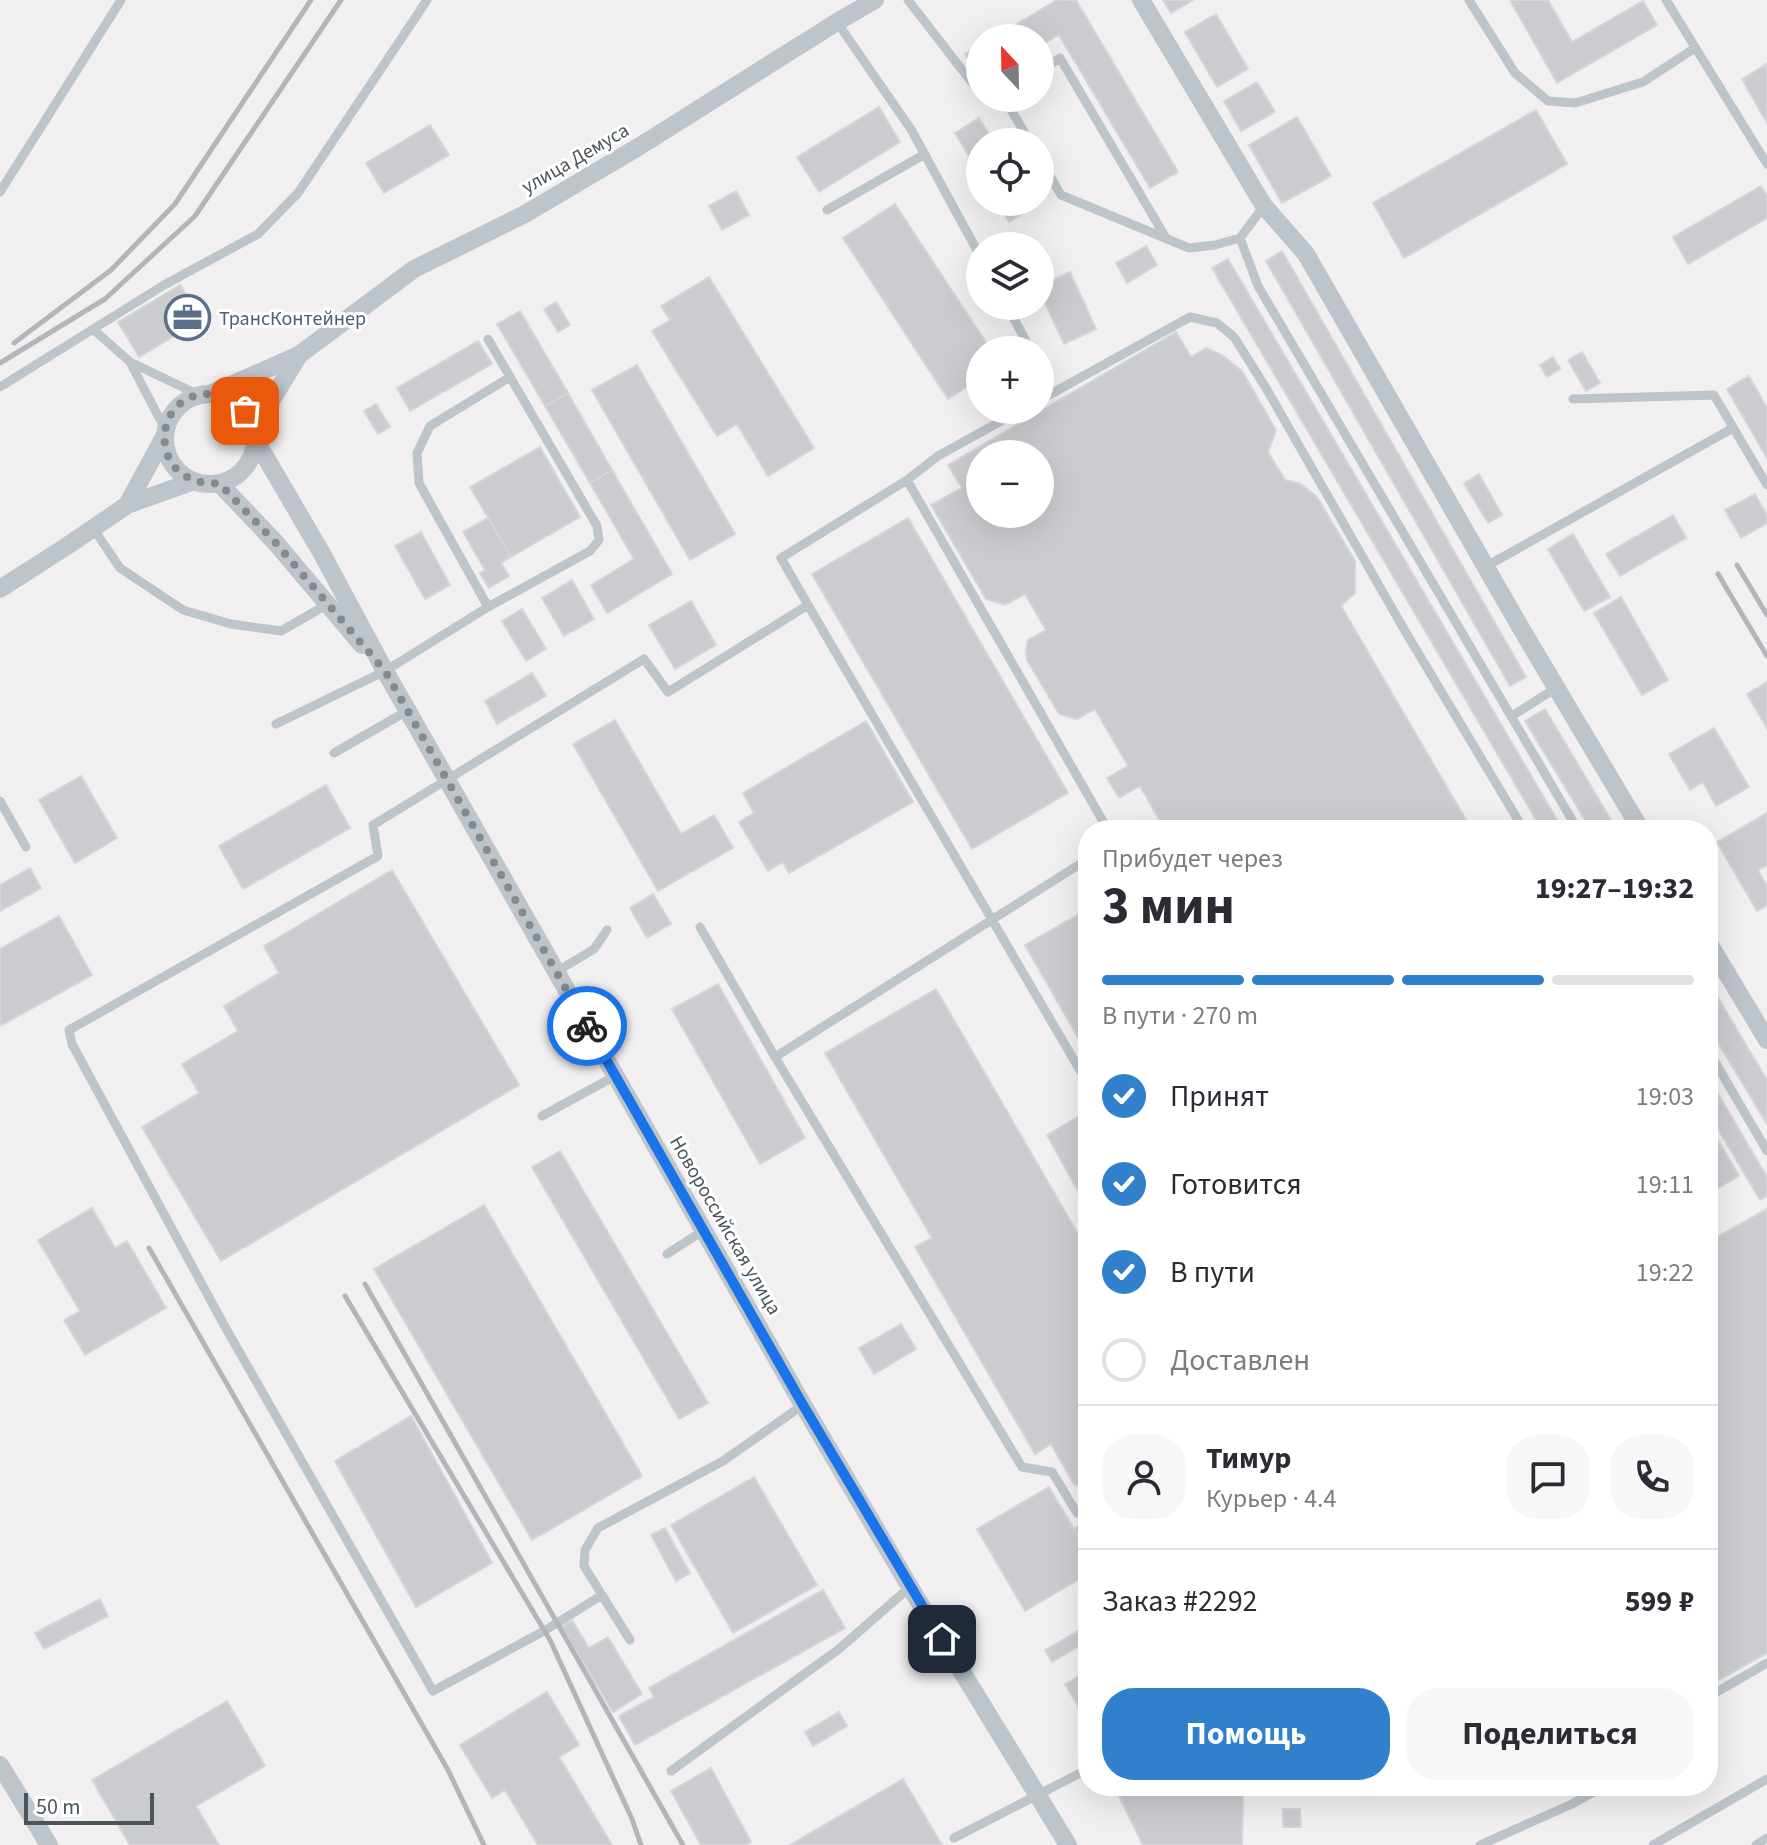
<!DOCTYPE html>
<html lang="ru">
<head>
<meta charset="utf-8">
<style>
  body { margin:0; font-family:"Source Sans 3",sans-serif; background:#f7f7f7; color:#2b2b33; height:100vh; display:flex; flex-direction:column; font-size:30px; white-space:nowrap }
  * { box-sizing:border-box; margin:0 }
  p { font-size:26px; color:#7c7c81 }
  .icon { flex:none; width:44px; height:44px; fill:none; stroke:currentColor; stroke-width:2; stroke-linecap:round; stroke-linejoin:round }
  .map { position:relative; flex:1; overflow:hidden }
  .sheet { position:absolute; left:1078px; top:820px; width:640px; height:976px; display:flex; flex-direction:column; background:#fff; border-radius:32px; box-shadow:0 8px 32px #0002 }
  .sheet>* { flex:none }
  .needle { width:52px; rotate:338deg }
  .fabs { position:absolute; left:966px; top:24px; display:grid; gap:16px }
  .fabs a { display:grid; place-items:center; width:88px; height:88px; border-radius:50%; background:#fff; box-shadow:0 8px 32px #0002; font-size:40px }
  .scale { position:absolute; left:24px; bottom:20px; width:130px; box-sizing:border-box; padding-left:8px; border:4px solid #4a545a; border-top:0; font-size:22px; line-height:28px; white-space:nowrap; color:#4a545a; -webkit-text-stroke:6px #fff; paint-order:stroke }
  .pin { position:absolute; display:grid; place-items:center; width:68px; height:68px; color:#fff; margin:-34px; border-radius:16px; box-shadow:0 4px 12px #0006 }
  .courier { position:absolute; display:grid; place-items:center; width:80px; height:80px; margin:-40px; border:6px solid #1a73e8; border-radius:50%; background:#fff; color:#222; box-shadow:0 2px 10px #0007 }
  .headline em { font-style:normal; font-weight:700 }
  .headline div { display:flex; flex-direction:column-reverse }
  .headline { display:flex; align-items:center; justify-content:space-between; height:136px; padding:0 24px }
  h1 { font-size:52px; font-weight:700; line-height:60px }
  .bar { display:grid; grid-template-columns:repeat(4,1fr); gap:12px 8px; align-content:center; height:96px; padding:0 24px }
  .bar i { height:10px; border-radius:6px; background:#e1e1e2 }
  .bar .on { background:#3080cb }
  .bar p { grid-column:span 4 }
  .line { display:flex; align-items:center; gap:20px; padding:0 24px; border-top:2px solid #e1e1e2 }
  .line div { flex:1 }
  .round { display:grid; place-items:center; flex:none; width:84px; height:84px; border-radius:32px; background:#f7f7f7 }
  ol { padding:0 24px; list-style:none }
  li { display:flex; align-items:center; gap:24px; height:88px }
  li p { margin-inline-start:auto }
  li .icon { padding:8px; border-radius:50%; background:#3080cb; color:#fff; stroke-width:4 }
  li:last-child { color:#7c7c81 }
  li i { width:44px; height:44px; border:4px solid #e1e1e2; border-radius:50% }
  .button { display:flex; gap:16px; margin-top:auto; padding:16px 24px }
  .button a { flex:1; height:92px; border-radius:32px; background:#3080cb; color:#fff; font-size:32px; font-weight:700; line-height:92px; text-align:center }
  .button a+a { background:#f7f7f7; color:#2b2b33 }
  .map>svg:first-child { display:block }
  .building { fill:#caccd0; stroke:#d4d6da; stroke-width:2; fill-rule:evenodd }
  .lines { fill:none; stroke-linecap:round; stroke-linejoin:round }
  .lane { stroke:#bdc4ca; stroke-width:9 }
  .street { stroke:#bdc4ca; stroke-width:18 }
  .rail { stroke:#b2b5b9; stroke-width:5 }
  .done { stroke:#848a8e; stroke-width:8; stroke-dasharray:0 14.4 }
  .route { stroke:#1a73e8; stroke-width:10 }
  .labels { text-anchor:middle; stroke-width:6; stroke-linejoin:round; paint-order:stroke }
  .street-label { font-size:20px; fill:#4a545a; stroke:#fff }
  .service-label { font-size:20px; fill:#4e5e75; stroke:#fff; text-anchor:start }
</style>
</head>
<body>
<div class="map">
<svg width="1767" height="1845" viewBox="0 0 1767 1845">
  <rect width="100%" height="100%" fill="#f1eff0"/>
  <path class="building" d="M 1057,0 L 1076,0 L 1178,172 L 1150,188 L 1059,35 L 1040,46 L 1040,38 L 993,38 Z
    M 1163,0 L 1193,0 L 1171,13 Z
    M 1510,0 L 1548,0 L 1572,42 L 1643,1 L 1657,25 L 1557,83 Z
    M 1216,14 L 1248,69 L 1217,87 L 1185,32 Z
    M 980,46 L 980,79 L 965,54 Z
    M 1767,64 L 1767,123 L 1742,79 Z
    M 1257,82 L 1275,112 L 1241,131 L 1224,101 Z
    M 879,107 L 900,142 L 819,192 L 797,157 Z
    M 1536,110 L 1567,164 L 1404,258 L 1373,203 Z
    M 1297,117 L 1331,176 L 1282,203 L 1249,145 Z
    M 979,118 L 994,142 L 980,142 L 980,174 L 955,133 Z
    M 430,125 L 449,155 L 384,193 L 366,163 Z
    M 1761,186 L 1767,196 L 1767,218 L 1688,264 L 1673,237 Z
    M 736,191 L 749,215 L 722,230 L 709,206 Z
    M 997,202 L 1030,202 L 1034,207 L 1009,222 Z
    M 895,204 L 991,350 L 980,350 L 980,378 L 948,399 L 843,238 Z
    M 1146,246 L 1157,265 L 1127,283 L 1116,263 Z
    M 1282,251 L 1526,677 L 1510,686 L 1266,261 Z
    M 1228,259 L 1563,830 L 1542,830 L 1212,268 Z
    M 1070,272 L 1096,329 L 1064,344 L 1040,292 L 1040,285 Z
    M 709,277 L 814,448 L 768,476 L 737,424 L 717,436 L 652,331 L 670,320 L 661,306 Z
    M 180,285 L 201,320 L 139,357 L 118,322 Z
    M 556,302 L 570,325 L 558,332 L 544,309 Z
    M 520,311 L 568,393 L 545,406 L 497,324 Z
    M 1176,332 L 1191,357 L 1206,348 L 1222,355 L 1242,371 L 1276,430 L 1268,452 L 1285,480 L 1301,484 L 1317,497 L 1355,561 L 1355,593 L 1341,606 L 1472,830 L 1165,830 L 1140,786 L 1119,798 L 1107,778 L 1128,766 L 1095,709 L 1077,719 L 1059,714 L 1027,660 L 1026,651 L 1028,640 L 1046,630 L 1025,594 L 1005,605 L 986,599 L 931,505 L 962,488 L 948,465 ZM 980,454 L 1040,454 L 1040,514 L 980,514 Z
    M 478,341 L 492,364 L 410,411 L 397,388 Z
    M 1582,352 L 1600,383 L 1586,391 L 1568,360 Z
    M 1553,357 L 1560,369 L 1547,377 L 1540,365 Z
    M 637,365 L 735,534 L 690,560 L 592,390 Z
    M 1749,376 L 1767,408 L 1767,458 L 1727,389 Z
    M 568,393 L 612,470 L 590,483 L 545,406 Z
    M 376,404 L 390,427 L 378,434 L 364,411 Z
    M 540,447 L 580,517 L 511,557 L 470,487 Z
    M 612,470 L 672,574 L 607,613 L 591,585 L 634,559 L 590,483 Z
    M 1479,474 L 1502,515 L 1488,523 L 1464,483 Z
    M 1755,494 L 1767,515 L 1767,523 L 1741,538 L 1725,510 Z
    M 1673,515 L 1686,538 L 1620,576 L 1606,554 Z
    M 488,518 L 511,557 L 501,563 L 509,576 L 489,588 L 480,573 L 485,570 L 463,532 Z
    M 908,518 L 1068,793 L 972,849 L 812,574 Z
    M 421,532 L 450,585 L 425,599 L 395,546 Z
    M 1573,534 L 1610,597 L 1584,611 L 1548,549 Z
    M 572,580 L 594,619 L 564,636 L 542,598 Z
    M 1621,597 L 1668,680 L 1642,695 L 1594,613 Z
    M 691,601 L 716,645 L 675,669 L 649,625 Z
    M 522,609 L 546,649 L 526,661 L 502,621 Z
    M 532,673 L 546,696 L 497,724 L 485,701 Z
    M 1767,682 L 1767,728 L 1747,694 Z
    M 1545,709 L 1617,830 L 1591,830 L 1525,721 Z
    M 615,720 L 681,834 L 714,815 L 733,848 L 658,891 L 573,744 Z
    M 866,721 L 913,802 L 789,873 L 783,862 L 768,871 L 739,822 L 754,813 L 743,793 Z
    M 1714,728 L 1749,787 L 1716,806 L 1703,782 L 1690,790 L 1669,754 Z
    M 81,776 L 117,838 L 75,863 L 39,800 Z
    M 326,785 L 350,828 L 243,889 L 219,846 Z
    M 1767,813 L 1767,865 L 1758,870 L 1767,886 L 1767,905 L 1757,911 L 1717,842 Z
    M 30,868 L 41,888 L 0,911 L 0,885 Z
    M 392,870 L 519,1085 L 221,1261 L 142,1127 L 199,1093 L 182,1064 L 238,1031 L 224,1006 L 279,973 L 264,946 Z
    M 653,894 L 671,924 L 647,938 L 630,908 Z
    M 1088,909 L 1088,1055 L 1025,945 Z
    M 59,916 L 92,975 L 0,1026 L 0,949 Z
    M 1708,981 L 1767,1080 L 1767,1124 L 1708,1026 Z
    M 718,984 L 805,1138 L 760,1164 L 672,1009 Z
    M 936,989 L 1088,1251 L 1088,1479 L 1075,1486 L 1051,1444 L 1035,1454 L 915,1247 L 932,1238 L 825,1053 Z
    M 1708,1077 L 1767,1177 L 1767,1196 L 1760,1200 L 1708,1112 Z
    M 1088,1111 L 1088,1209 L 1047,1135 Z
    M 1708,1123 L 1739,1176 L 1708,1194 Z
    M 560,1151 L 708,1403 L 679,1419 L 532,1167 Z
    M 484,1205 L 642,1476 L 532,1540 L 374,1269 Z
    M 92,1208 L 115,1248 L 127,1241 L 166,1308 L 85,1355 L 64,1320 L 80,1311 L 38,1240 Z
    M 1767,1209 L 1767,1653 L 1708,1686 L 1708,1242 Z
    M 901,1324 L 916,1349 L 874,1374 L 859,1348 Z
    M 411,1416 L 492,1563 L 416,1607 L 335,1461 Z
    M 754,1477 L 817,1585 L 733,1633 L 671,1525 Z
    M 1049,1487 L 1079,1538 L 1074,1529 L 1088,1520 L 1088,1574 L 1025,1611 L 977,1529 Z
    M 665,1528 L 690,1573 L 676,1581 L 651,1535 Z
    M 823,1590 L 845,1628 L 635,1745 L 619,1716 L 654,1697 L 649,1688 Z
    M 100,1599 L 108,1616 L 44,1649 L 35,1633 Z
    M 572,1620 L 589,1648 L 608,1637 L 642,1694 L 613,1712 L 561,1626 Z
    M 1087,1626 L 1088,1641 L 1052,1662 L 1045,1650 Z
    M 1088,1671 L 1088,1723 L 1065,1684 Z
    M 547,1692 L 579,1745 L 559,1757 L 612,1845 L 538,1845 L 505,1790 L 492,1798 L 460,1745 Z
    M 227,1701 L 265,1766 L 196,1806 L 219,1845 L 130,1845 L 92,1780 Z
    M 839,1712 L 847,1726 L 813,1746 L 805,1732 Z
    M 711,1768 L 751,1842 L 746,1845 L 701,1845 L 671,1791 Z
    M 903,1779 L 942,1845 L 790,1845 Z
    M 1120,1786 L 1237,1786 L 1243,1797 L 1242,1845 L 1143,1845 L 1115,1788 Z
    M 1283,1809 L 1300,1809 L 1301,1827 L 1283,1827 Z"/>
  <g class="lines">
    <path class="lane" d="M 908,0 L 980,93
      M 1469,0 L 1515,73 L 1548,101 L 1575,103 L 1643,82 L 1695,48
      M 1666,0 L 1767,164
      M 837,22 L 912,131 L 980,256
      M 1040,71 L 1060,58 L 1166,238
      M 1004,98 L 1030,142
      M 1040,159 L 1061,195 L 1189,248 L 1215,245 L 1240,238
      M 0,192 L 121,0
      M 1264,206 L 1240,238 L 1258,286 L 1578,830
      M 827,210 L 925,154
      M 1007,306 L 1026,341
      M 93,329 L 130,362 L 199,395
      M 130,362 L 165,429
      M 0,387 L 164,285 L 258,234 L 298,193 L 427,0
      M 1573,399 L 1714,395 L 1767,485
      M 1040,400 L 1190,317 L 1217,323 L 1234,337 L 1266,388 L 1405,631 L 1524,830
      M 907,480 L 1108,830
      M 93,528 L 120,568 L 183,610 L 231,624 L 281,631 L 328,604
      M 1485,567 L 1733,428
      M 808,605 L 1088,1084
      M 488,607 L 419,483 L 417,453 L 430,426 L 510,377
      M 1512,716 L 1556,688
      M 276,724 L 385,671 L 488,607 L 590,551 L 599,540 L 597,526 L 488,339
      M 334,753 L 407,711
      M 0,801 L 26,847
      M 700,927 L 775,1057 L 1022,1467 L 1052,1472 L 1077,1513 L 1088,1507
      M 556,972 L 594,949 L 607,930
      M 1708,1050 L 1767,1151
      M 775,1057 L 1088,859
      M 542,1116 L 615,1076
      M 667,1254 L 704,1230
      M 602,1595 L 584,1566 L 585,1550 L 598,1528 L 723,1461 L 803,1405
      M 630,1640 L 602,1595 L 544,1631 L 433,1691 L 224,1325 L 72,1044 L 69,1030 L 378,856 L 373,825 L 644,659 L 668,692 L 808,605 L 781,558 L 907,480 L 938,456 L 1021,410
      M 1708,1697 L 1767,1663
      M 671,1771 L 839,1649 L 910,1587
      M 954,1838 L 1088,1769
      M 1480,1845 L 1572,1804 L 1604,1786
      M 1653,1845 L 1767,1779
      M 1756,1845 L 1767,1838"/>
    <path class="street" d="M 1141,0 L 1264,206 L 1306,254 L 1522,630 L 1641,830
      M 210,394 L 299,355 L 414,269 L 525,214 L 640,146 L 837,22 L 875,0
      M165 439a45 45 0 1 1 90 0a45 45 0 1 1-90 0Z
      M 254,429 L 299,355
      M 255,439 L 321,552 L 385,671 L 803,1405 L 910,1587 L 1068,1845
      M 219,483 L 275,542 L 362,645
      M 127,505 L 165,435
      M 0,589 L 67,546 L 127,505 L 194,481
      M 1708,942 L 1767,1040
      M 0,1765 L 49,1845"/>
    <path class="rail" d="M 14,343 L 111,270 L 175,204 L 311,0
      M 0,363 L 105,299 L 195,216 L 341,0
      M 1737,565 L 1767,615
      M 1718,574 L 1767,656
      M 149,1248 L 448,1770 L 484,1845
      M 365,1284 L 683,1845
      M 345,1296 L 550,1640 L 632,1819 L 641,1845"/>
  </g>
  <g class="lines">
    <path class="done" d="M 245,411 C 235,400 223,393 207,394 C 149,396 148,488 219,483 L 275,542 L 385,671 L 587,1026"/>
    <path class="route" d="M 587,1026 L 803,1405 L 942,1639"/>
  </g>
  <defs>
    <symbol id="office-ring" viewBox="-11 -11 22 22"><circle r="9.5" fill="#fff" stroke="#5c6f8a" stroke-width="1.5"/><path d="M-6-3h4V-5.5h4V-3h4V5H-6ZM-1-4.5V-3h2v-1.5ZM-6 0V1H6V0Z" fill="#5c6f8a"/></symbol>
  </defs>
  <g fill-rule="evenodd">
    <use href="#office-ring" x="162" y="292" width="51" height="51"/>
  </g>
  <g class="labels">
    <g class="street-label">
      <text transform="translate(575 158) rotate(-30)" y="7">улица Демуса</text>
      <text transform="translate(726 1225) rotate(60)" y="7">Новороссийская улица</text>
    </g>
    <g class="service-label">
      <text x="219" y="325">ТрансКонтейнер</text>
    </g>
  </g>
</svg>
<div class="fabs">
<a><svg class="needle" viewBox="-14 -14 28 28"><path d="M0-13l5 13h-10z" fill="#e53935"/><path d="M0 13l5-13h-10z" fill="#7c7c81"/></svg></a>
<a><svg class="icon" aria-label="locate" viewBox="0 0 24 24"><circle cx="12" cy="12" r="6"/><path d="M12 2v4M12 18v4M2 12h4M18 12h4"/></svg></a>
<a><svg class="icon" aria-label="layers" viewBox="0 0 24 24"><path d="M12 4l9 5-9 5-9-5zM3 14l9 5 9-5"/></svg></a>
<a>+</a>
<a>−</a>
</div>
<div class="scale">50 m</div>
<div class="pin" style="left:245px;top:411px;background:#ea580c"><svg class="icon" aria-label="bag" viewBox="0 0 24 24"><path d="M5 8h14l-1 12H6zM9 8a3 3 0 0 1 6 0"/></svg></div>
<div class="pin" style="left:942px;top:1639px;background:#1f2937"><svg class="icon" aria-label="home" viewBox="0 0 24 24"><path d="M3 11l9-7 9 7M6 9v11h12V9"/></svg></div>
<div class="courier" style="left:587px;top:1026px"><svg class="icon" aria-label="bike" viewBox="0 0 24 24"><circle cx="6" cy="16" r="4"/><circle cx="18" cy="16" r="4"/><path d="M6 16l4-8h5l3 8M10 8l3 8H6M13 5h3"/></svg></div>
<section class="sheet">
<div class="headline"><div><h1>3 мин</h1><p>Прибудет через</p></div><em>19:27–19:32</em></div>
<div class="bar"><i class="on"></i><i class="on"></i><i class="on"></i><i></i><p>В пути · 270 m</p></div>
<ol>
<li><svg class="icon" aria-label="check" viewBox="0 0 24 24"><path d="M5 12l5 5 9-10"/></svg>Принят<p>19:03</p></li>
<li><svg class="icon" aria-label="check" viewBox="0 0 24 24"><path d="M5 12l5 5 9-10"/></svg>Готовится<p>19:11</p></li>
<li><svg class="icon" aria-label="check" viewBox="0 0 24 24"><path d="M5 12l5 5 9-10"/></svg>В пути<p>19:22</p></li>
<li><i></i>Доставлен</li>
</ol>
<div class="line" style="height:144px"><a class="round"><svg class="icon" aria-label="person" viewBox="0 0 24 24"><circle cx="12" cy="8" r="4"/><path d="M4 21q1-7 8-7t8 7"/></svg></a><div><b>Тимур</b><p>Курьер · 4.4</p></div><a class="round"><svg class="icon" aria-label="chat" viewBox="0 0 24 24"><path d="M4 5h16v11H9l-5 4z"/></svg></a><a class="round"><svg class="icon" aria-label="phone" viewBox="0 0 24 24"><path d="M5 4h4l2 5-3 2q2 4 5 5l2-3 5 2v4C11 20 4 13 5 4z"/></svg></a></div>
<div class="line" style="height:104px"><div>Заказ #2292</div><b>599 ₽</b></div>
<div class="button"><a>Помощь</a><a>Поделиться</a></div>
</section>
</div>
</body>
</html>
